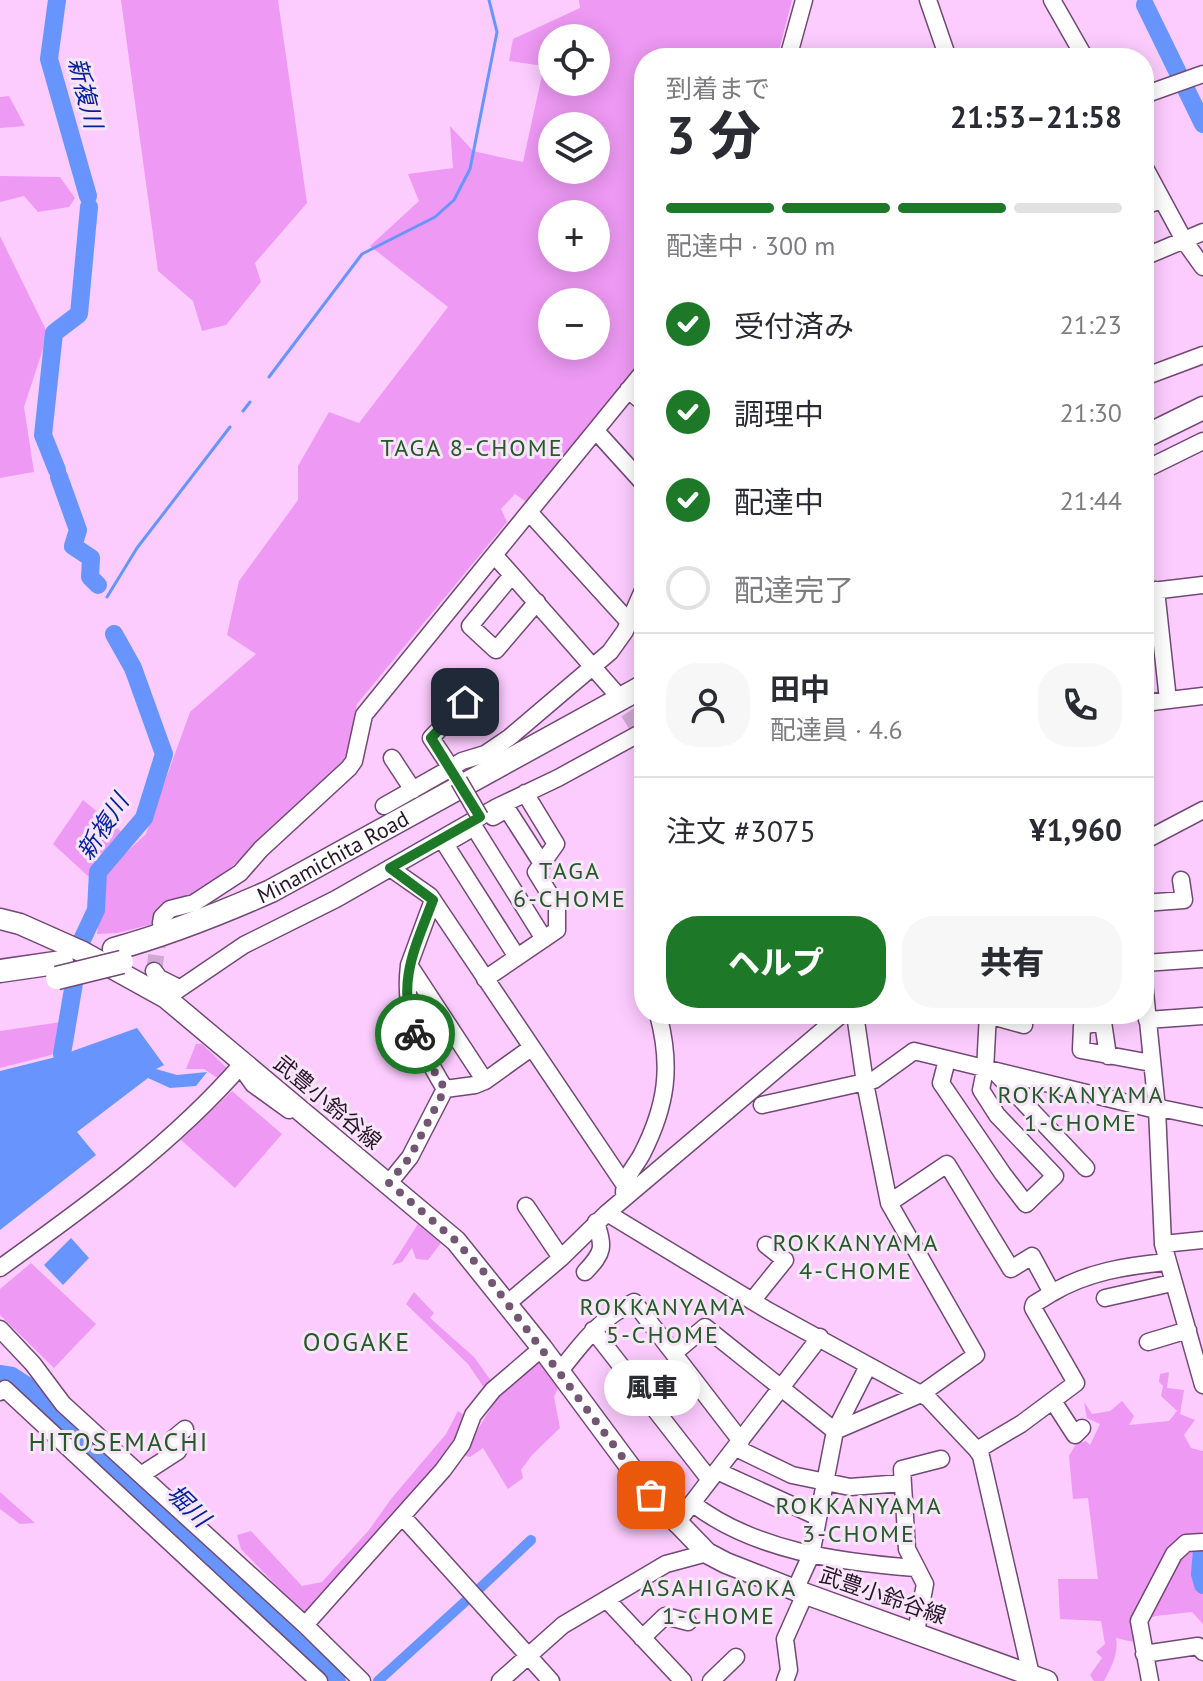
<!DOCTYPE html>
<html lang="ja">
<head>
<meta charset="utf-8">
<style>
  body { margin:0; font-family:"PT Sans","Noto Sans JP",sans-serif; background:#f7f7f7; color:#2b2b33; height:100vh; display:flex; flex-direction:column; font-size:30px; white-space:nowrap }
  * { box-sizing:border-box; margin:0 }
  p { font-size:26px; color:#7c7c81 }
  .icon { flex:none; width:44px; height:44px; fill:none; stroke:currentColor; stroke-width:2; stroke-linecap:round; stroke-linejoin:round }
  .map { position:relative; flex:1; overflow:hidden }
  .sheet { position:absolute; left:634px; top:48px; width:520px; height:976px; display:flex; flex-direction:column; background:#fff; border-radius:32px; box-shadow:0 4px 20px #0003 }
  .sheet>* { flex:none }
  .controls { position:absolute; left:538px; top:24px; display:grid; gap:16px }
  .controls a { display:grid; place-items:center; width:72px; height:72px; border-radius:50%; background:#fff; box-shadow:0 4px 20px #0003; font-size:40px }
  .pin { position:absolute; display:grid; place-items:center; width:68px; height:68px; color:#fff; margin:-34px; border-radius:16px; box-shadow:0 4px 12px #0006 }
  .courier { position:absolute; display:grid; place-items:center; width:80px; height:80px; margin:-40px; border:6px solid #1d7827; border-radius:50%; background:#fff; color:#222; box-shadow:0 2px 10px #0007 }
  .bubble { position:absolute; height:56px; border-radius:28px; background:#fff; box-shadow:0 4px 20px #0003; font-size:26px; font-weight:800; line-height:56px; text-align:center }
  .overview em { font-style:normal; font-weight:800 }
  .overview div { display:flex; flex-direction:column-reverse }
  .overview { display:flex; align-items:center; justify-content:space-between; height:136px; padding:0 32px }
  h1 { font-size:52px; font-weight:800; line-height:60px }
  .bar { display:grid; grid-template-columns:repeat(4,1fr); gap:12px 8px; align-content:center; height:96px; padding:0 32px }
  .bar i { height:10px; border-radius:6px; background:#e1e1e2 }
  .bar .active { background:#1d7827 }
  .bar p { grid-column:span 4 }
  .line { display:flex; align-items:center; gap:20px; padding:0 32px; border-top:2px solid #e1e1e2 }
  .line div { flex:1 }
  .round { display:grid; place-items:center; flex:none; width:84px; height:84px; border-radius:32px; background:#f7f7f7 }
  ol { padding:0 32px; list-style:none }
  li { display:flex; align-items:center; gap:24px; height:88px }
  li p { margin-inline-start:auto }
  li .icon { padding:8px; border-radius:50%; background:#1d7827; color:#fff; stroke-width:4 }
  li:last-child { color:#7c7c81 }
  li i { width:44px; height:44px; border:4px solid #e1e1e2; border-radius:50% }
  .cta { display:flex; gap:16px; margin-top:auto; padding:16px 32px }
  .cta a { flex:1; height:92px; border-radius:32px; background:#1d7827; color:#fff; font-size:32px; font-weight:800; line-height:92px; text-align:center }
  .cta a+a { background:#f7f7f7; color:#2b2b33 }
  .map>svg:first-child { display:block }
  .green { fill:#ee99f4; fill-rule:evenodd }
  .water { fill:#6795fd }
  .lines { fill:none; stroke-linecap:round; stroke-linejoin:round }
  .stream { stroke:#6795fd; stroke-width:3 }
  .canal { stroke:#6795fd; stroke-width:10 }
  .river { stroke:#6795fd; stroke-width:18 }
  .minor-tunnel { stroke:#d1a8d3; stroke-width:16; stroke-dasharray:16 8; stroke-linecap:butt }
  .minor-casing { stroke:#714974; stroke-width:19 }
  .major-casing { stroke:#714974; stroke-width:23 }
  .highway-casing { stroke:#714974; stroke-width:25 }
  .minor { stroke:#fff; stroke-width:16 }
  .major { stroke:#fff; stroke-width:20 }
  .highway { stroke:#fff; stroke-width:22 }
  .minor-bridge-casing { stroke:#714974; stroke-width:19; stroke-linecap:butt }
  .highway-bridge-casing { stroke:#714974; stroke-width:25; stroke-linecap:butt }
  .minor-bridge { stroke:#fff; stroke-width:16 }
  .highway-bridge { stroke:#fff; stroke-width:22 }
  .done { stroke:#725673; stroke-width:8; stroke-dasharray:0 14.4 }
  .route { stroke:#1d7827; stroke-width:10 }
  .labels { text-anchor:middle; stroke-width:6; stroke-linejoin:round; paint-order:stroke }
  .street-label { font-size:22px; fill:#271628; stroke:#f8e5f9 }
  .water-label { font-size:24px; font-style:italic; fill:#042299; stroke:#f8e5f9 }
  .neighbourhood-label { font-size:24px; letter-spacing:2px; fill:#245a27; stroke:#f8e5f9 }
  .quarter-label { font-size:26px; letter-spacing:2px; fill:#245a27; stroke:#f8e5f9 }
</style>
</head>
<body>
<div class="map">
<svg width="1203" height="1681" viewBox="0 0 1203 1681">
  <rect width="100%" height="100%" fill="#fcccfe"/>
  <path class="green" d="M 121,0 L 278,0 L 307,203 L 255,263 L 261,282 L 226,325 L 202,331 L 193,301 L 158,271 Z
    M 579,0 L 792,0 L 777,58 L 644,58 L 644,363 L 528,503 L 515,494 L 501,509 L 507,522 L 357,704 L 347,757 L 224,874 L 190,897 L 161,905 L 153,924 L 117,933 L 97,934 L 103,874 L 146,834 L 190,712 L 256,654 L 227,635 L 239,581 L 298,500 L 298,466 L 329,412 L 359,423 L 448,307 L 370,246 L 419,201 L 408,174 L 453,168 L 450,126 L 473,151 L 523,162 L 544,66 L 509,61 L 513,39 L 580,8 ZM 552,38 L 596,38 L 596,82 L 552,82 ZM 552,126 L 596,126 L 596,170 L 552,170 ZM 552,214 L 596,214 L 596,258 L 552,258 ZM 552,302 L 596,302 L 596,346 L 552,346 Z
    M 9,96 L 25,126 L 0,128 L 0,97 Z
    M 0,176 L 60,177 L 75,198 L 69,207 L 38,212 L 24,196 L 0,202 Z
    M 0,236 L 48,334 L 24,407 L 34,472 L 0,478 Z
    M 83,800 L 123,833 L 89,877 L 53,844 Z
    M 61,1022 L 60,1048 L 51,1055 L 0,1068 L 0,1031 Z
    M 196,1044 L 202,1044 L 230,1071 L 225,1078 L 216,1077 L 204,1069 L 186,1069 Z
    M 232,1091 L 282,1134 L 235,1188 L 181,1140 Z
    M 418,1224 L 441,1243 L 428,1260 L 416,1259 L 412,1248 L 402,1262 L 392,1265 Z
    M 31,1263 L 96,1324 L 54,1368 L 0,1315 L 0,1289 Z
    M 414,1292 L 434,1313 L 430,1318 L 474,1357 L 494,1385 L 487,1392 L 468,1364 L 406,1304 Z
    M 538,1361 L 558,1388 L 554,1397 L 560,1428 L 532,1455 L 521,1470 L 523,1478 L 508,1489 L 483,1448 L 470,1457 L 462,1455 L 505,1385 Z
    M 1169,1372 L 1167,1388 L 1184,1390 L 1180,1414 L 1195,1420 L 1184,1435 L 1191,1448 L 1203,1451 L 1203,1530 L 1199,1542 L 1203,1580 L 1203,1624 L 1192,1612 L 1156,1616 L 1139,1621 L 1142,1644 L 1116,1638 C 1119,1653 1111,1668 1104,1681 L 1094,1681 L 1090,1675 L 1102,1658 L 1096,1652 L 1105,1644 L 1101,1621 L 1060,1619 L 1058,1579 L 1098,1579 L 1088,1498 L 1073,1499 L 1069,1456 L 1076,1444 L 1086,1441 L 1090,1445 L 1100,1424 L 1087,1418 L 1084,1402 L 1092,1414 L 1110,1411 L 1122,1401 L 1134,1416 L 1129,1425 L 1169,1421 L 1177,1411 L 1161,1396 L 1163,1386 L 1159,1382 L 1160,1374 Z
    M 458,1411 L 467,1417 L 458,1440 L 316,1604 L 303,1613 L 241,1549 L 237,1535 L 251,1531 L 302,1586 L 322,1582 L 369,1530 L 391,1499 L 446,1434 Z
    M 0,1492 L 35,1523 L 20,1524 L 0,1509 Z"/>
  <path class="water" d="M 137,1028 L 164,1065 L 156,1069 L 177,1075 L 207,1072 L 196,1086 L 170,1088 L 148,1078 L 77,1132 L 96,1155 L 0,1230 L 0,1071 L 56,1057 Z
    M 71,1238 L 89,1258 L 63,1285 L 44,1265 Z"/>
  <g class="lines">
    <path class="stream" d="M 269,377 L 362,254 L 435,217 L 454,200 L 470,169 L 497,32 L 489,0
      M 243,411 L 250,402
      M 107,597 L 137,548 L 230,427"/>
    <path class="canal" d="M 479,1589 L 531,1540
      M 288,1632 L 297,1624
      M 378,1681 L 468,1599"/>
    <path class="river" d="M 57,0 L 49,59 L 88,196
      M 1145,5 L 1203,124
      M 57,470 L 43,435 L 54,333 L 79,314 L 89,207
      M 59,477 L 78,530 L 73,546 L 91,558 L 90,577 L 98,585
      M 62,1054 L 81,942 L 96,910 L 98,872 L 144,818 L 164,754 L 133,668 L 114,634
      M 0,1374 L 12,1376 L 29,1387 L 337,1681
      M 1202,1550 L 1200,1574 L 1203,1585"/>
    <path class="minor-tunnel" d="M 615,692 L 641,732
      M 154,971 L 160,929"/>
    <defs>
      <path id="minor" d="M 928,0 L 948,58
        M 1052,0 L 1085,58
        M 788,58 L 804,0
        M 1144,95 L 1203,74
        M 1144,166 L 1185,242 L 1203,267
        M 1144,206 L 1162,200
        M 1144,257 L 1203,232
        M 1144,377 L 1203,355
        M 628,390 L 644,403
        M 596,431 L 644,484
        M 1144,470 L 1203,441
        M 529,512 L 644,371
        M 512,575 L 614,691
        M 1156,590 L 1168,700
        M 1144,592 L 1203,585
        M 537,602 L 496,650 L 470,626 L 512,575 L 494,555 L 529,512 L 629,622
        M 1144,703 L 1203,696
        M 392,758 L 413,790
        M 459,781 L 451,768 L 462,761 L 485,754 L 510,737 L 610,652 L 625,631 L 644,588
        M 384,806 L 451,768 L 431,738 L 482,684
        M 493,817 L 507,809 L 541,862
        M 1144,841 L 1203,810
        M 390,868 L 430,896 L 624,1184
        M 433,900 L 409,965 L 485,1081 L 531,1048
        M 1144,903 L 1184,900 L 1181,880
        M 161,923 L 162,917 L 170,909 L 194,903 L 240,873 L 261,849 L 349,768 L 354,761 L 364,715 L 494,555
        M 517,957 L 445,844 L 474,827 L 544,939
        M 644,958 L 644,960
        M 1144,963 L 1203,959
        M 409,965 C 403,1016 419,1046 445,1089
        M 154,971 L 159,978 L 179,988
        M 485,979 L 557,930 L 557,906 L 536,872 L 556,844 L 525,793
        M 1144,982 L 1157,1109 L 1163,1244 L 1203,1385
        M 166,998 L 244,945 L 336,899 L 497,807 L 558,778 L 644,731
        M 988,1015 L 1024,1025
        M 1147,1020 L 1203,1016
        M 1108,1056 L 1103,1022 L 1082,1026 L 1081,1050 L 1151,1063
        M 947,1060 L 941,1083 L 1003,1174 L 1026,1204 L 1055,1176 L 997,1115 L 981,1090 L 985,1070 L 988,1014
        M 241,1067 L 253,1084 L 289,1110
        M 994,1071 L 1086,1168
        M 762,1105 L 874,1080 L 914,1051 L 1152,1109 L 1165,1109 L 1203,1117
        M 389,1183 L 410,1157 L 445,1089 L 475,1085 L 485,1081
        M 624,1193 C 624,1177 635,1167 642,1154 C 667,1105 672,1066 658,1014
        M 889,1203 L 947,1164 L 1011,1269 L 1032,1256 L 1052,1293 L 1034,1304 L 1033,1308 L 1076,1383 L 1021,1424 L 977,1450
        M 526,1206 L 561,1258
        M 607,1213 L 767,1310 L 928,1398 L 977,1450 L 981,1456 L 1031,1675
        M 1163,1244 L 1203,1240
        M 0,1268 C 85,1207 174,1143 243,1063
        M 585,1272 C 604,1252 604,1248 596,1222
        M 1052,1293 C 1087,1272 1126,1266 1166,1262
        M 1105,1298 L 1172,1283
        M 752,1301 L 785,1260 L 766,1245
        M 508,1303 L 561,1258 L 607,1213 L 842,1014
        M 0,1329 L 33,1364 L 63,1404 L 305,1625 L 362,1681
        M 593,1330 L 710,1480
        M 1148,1342 L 1188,1330
        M 674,1353 L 705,1327 L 835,1431 L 921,1394 L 976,1355 L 889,1203 L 865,1083 L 855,1014
        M 560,1371 C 582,1343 600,1318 634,1302 L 741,1441
        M 0,1392 L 5,1389 L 319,1681
        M 1053,1401 L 1075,1435 L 1082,1428
        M 736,1448 L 792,1475 L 850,1487 L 902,1483
        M 717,1471 L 818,1517
        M 141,1475 L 178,1451 L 173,1439 L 185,1429
        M 692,1503 C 754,1551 839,1562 915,1568
        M 402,1516 L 551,1681
        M 676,1524 L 820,1337
        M 795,1590 L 811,1555 L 835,1431 L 868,1366
        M 607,1600 L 683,1681
        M 305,1625 L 443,1470 L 462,1444 L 473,1415 L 493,1390 L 542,1348
        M 916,1632 L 925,1584 L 907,1549 L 902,1469 L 941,1459
        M 642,1638 L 665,1616 L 688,1622
        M 1144,1654 L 1198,1646 L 1203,1652
        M 500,1681 L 563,1625 L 666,1564 L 707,1553
        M 711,1681 L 736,1657
        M 785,1681 L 789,1670 L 785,1639 L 805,1594
        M 1150,1681 L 1139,1621 L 1174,1554 L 1186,1543 L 1203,1542"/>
      <path id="major" d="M 0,919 L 20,924 L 83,952 L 166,998 L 456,1241 L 542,1348 L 651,1495 L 707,1553 L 726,1563 L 795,1590 L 1047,1681"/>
      <g id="highway">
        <path d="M 1144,437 L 1203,408"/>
        <path id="s1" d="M 114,949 C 169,934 219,914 271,891 L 644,686"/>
        <path d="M 0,971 L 62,962"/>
      </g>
    </defs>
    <use href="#minor" class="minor-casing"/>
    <use href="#major" class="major-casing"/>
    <use href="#highway" class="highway-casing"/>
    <use href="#minor" class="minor"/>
    <use href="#major" class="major"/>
    <use href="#highway" class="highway"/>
    <defs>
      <path id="minor-bridge" d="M 459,781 L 480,817"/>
      <path id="highway-bridge" d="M 57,978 L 122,962"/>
    </defs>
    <use href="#minor-bridge" class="minor-bridge-casing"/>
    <use href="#highway-bridge" class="highway-bridge-casing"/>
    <use href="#minor-bridge" class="minor-bridge"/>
    <use href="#highway-bridge" class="highway-bridge"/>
  </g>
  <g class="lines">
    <path class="done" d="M 415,1034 L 423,1053 L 445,1089 L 410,1157 L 389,1183 L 456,1241 L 483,1271 L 651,1495"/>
    <path class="route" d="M 415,1034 C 396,983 415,948 433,900 L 390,868 L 480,817 L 431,738 L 465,702"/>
  </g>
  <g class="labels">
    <g class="street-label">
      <text dy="8" stroke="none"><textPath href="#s1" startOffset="238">Minamichita Road</textPath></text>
      <text transform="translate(328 1102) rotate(40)" y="8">武豊小鈴谷線</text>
      <text transform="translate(883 1595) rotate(19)" y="8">武豊小鈴谷線</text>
    </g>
    <g class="water-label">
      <text transform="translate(85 93) rotate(76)" y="8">新複川</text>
      <text transform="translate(103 827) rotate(-57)" y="8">新複川</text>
      <text transform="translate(188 1506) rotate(44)" y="8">堀川</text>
    </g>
    <g class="neighbourhood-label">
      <text x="472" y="456">TAGA 8-CHOME</text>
      <text x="570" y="879">TAGA<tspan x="570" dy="28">6-CHOME</tspan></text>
      <text x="1081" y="1103">ROKKANYAMA<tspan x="1081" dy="28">1-CHOME</tspan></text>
      <text x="856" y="1251">ROKKANYAMA<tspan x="856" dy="28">4-CHOME</tspan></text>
      <text x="663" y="1315">ROKKANYAMA<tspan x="663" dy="28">5-CHOME</tspan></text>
      <text x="859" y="1514">ROKKANYAMA<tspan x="859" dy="28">3-CHOME</tspan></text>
      <text x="719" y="1596">ASAHIGAOKA<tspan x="719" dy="28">1-CHOME</tspan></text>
    </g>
    <g class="quarter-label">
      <text x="357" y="1351">OOGAKE</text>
      <text x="119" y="1451">HITOSEMACHI</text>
    </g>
  </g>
</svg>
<div class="controls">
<a><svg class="icon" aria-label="locate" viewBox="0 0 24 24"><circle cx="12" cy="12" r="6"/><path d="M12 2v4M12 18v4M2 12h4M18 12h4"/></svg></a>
<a><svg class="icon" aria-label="layers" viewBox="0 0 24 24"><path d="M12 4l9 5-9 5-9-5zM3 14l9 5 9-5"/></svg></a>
<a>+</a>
<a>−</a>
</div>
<div class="pin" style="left:651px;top:1495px;background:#ea580c"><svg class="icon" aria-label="bag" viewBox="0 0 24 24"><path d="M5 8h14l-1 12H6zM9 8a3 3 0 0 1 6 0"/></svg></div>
<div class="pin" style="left:465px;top:702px;background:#1f2937"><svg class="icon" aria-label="home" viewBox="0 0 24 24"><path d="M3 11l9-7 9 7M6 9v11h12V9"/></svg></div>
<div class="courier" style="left:415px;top:1034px"><svg class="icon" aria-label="bike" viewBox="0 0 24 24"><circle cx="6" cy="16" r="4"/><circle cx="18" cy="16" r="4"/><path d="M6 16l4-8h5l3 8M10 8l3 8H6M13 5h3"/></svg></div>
<div class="bubble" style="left:604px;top:1360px;width:96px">風車</div>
<section class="sheet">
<div class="overview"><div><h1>3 分</h1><p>到着まで</p></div><em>21:53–21:58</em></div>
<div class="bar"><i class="active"></i><i class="active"></i><i class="active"></i><i></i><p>配達中 · 300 m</p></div>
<ol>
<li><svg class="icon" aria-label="check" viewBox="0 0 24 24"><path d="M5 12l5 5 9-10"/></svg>受付済み<p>21:23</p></li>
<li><svg class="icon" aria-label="check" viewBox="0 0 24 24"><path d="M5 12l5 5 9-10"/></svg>調理中<p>21:30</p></li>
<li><svg class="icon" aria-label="check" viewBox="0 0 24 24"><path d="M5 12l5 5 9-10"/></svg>配達中<p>21:44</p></li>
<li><i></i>配達完了</li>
</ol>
<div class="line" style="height:144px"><a class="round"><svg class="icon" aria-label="person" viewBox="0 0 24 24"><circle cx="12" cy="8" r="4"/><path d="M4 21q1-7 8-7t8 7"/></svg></a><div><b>田中</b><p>配達員 · 4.6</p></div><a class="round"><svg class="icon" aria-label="phone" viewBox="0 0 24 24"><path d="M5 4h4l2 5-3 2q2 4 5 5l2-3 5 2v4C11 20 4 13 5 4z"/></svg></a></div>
<div class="line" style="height:104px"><div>注文 #3075</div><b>¥1,960</b></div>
<div class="cta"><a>ヘルプ</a><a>共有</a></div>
</section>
</div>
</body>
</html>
